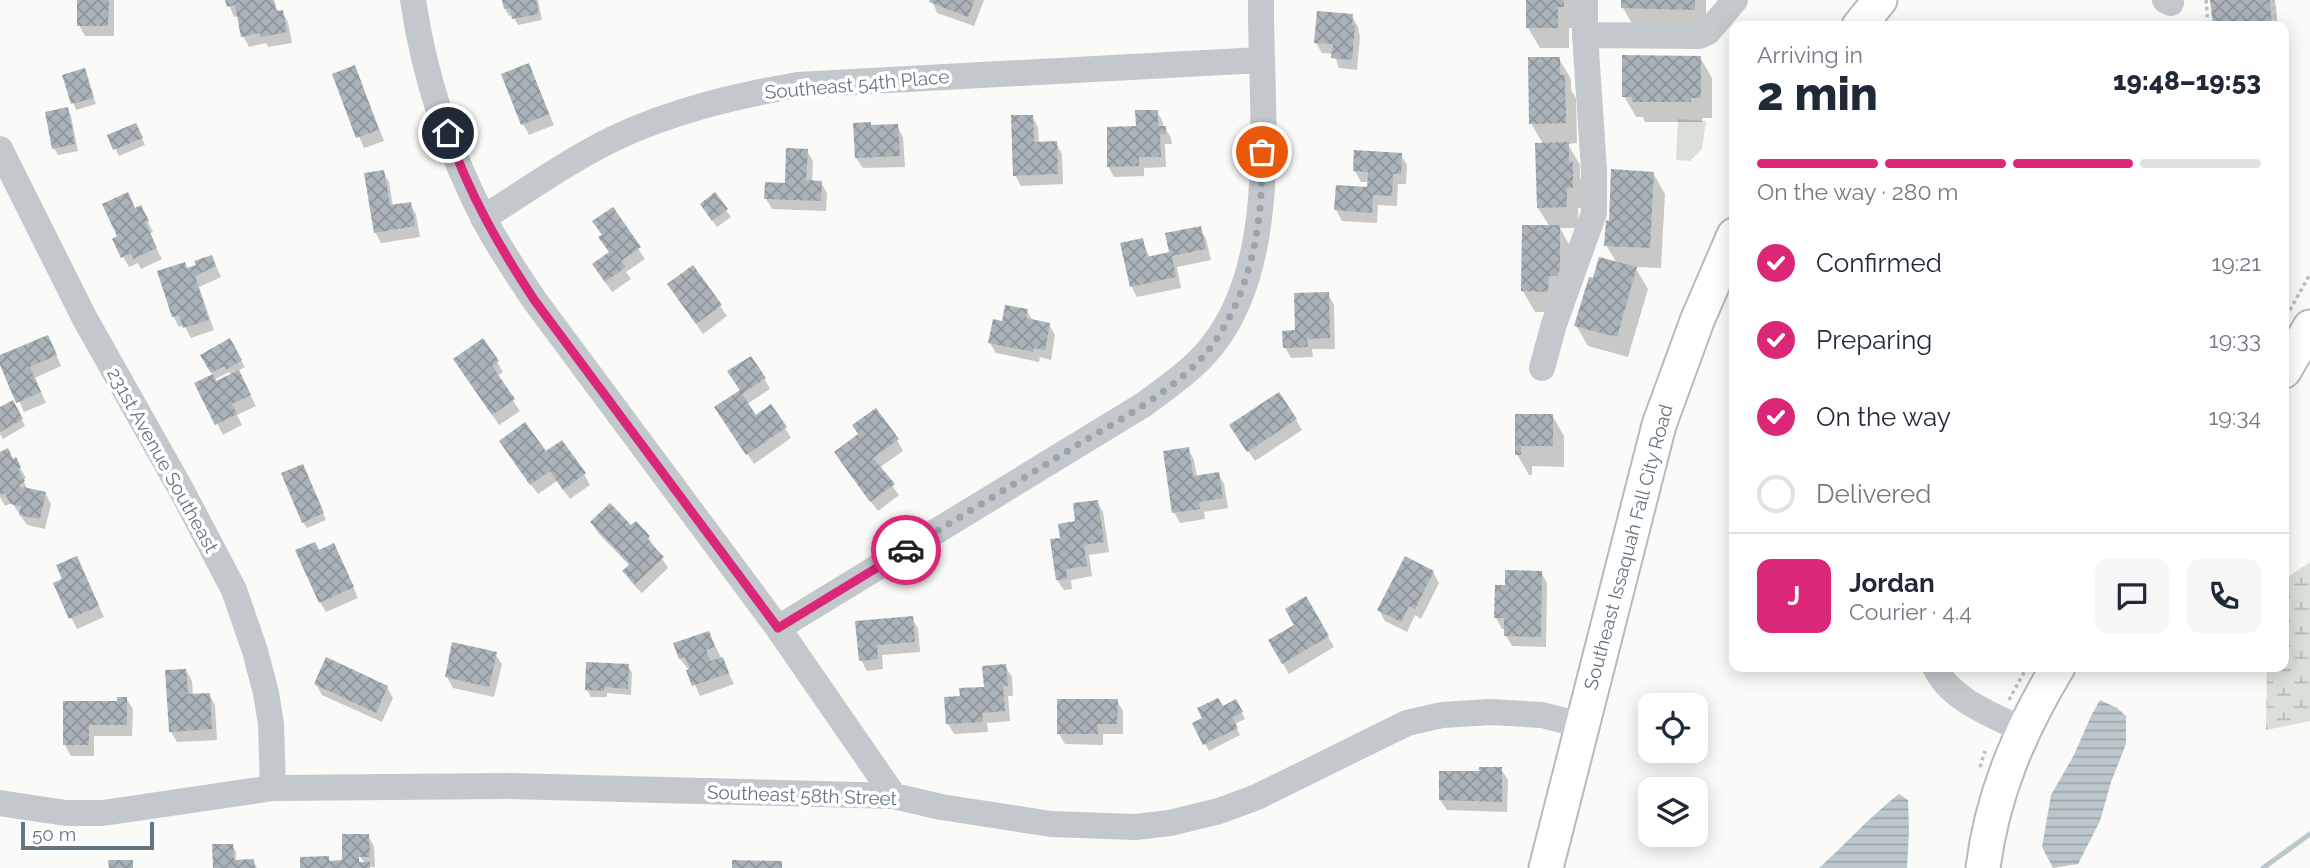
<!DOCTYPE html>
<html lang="en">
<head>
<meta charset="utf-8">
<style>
  body { margin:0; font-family:Raleway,sans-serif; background:#f6f6f7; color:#1f2937; height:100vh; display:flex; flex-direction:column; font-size:26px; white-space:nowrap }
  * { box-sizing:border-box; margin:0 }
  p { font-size:23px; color:#747a83 }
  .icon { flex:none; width:38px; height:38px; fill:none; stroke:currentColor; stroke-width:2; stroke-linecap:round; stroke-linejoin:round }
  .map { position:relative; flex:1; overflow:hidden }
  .drawer { position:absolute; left:1729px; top:21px; width:560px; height:651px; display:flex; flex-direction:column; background:#fff; border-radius:14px; box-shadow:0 4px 18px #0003 }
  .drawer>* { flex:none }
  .buttons { position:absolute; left:1638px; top:693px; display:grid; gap:14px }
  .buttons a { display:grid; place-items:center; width:70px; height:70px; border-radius:14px; background:#fff; box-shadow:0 4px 18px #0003; font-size:35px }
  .scale { position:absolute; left:21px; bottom:18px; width:133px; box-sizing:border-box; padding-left:7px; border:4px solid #657683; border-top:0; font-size:19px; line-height:24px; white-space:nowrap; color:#657683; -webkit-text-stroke:5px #fff; paint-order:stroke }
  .pin { position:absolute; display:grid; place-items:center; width:60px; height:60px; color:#fff; margin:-30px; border:4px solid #fff; border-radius:50%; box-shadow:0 2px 7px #0007 }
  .courier { position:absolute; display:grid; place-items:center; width:70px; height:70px; margin:-35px; border:5px solid #db2777; border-radius:50%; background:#fff; color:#222; box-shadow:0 2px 9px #0007 }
  .summary em { font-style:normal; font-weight:800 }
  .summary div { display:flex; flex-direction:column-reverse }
  .summary { display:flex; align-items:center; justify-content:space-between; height:119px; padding:0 28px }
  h1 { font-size:46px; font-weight:800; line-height:52px }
  .bar { display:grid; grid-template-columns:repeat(4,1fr); gap:10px 7px; align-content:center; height:84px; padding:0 28px }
  .bar i { height:9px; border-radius:5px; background:#e0e1e3 }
  .bar .selected { background:#db2777 }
  .bar p { grid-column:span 4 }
  .line { display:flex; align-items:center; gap:18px; padding:0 28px; border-top:2px solid #e0e1e3 }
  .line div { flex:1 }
  .round { display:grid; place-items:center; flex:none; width:74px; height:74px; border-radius:14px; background:#f6f6f7 }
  ol { padding:0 28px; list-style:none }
  li { display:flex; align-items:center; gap:21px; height:77px }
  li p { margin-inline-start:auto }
  li .icon { padding:7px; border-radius:50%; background:#db2777; color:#fff; stroke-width:4 }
  li:last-child { color:#747a83 }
  li i { width:38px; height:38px; border:4px solid #e0e1e3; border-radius:50% }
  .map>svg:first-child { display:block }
  .wetland { fill:url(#wetland-marsh) }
  .green { fill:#dadfd7 }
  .water { fill:url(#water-rules) }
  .shadow { fill:#0003; fill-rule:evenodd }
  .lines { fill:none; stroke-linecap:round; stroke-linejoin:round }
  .stream { stroke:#bbc7cb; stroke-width:5 }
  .building { fill:url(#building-cross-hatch) }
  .major-casing { stroke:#b5babe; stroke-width:37 }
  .path { stroke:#bbbfc2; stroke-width:3.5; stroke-dasharray:3.5 3.5; stroke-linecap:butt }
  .minor { stroke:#c3c8cc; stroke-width:26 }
  .major { stroke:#fff; stroke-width:33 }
  .done { stroke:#99a4ac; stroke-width:7; stroke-dasharray:0 12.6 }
  .route { stroke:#db2777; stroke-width:9 }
  .labels { text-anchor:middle; stroke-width:7; stroke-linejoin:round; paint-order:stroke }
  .street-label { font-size:19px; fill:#657683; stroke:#fff }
</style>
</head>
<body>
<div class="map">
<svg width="2310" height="868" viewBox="0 0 2310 868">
  <defs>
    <pattern id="wetland-marsh" width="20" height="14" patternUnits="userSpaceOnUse" patternTransform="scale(1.75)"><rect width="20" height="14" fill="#dadfd7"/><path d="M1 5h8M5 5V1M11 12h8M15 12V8" fill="none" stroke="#b4b9b4"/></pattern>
    <pattern id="water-rules" width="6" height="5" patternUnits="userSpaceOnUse" patternTransform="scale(1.75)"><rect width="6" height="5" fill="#bbc7cb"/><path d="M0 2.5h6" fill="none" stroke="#9ca6aa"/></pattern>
    <pattern id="building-cross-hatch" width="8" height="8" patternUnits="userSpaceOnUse" patternTransform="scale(1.75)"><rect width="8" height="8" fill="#aab3b9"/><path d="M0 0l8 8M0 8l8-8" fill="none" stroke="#8e969c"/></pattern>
  </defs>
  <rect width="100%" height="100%" fill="#fafaf8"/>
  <path class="wetland" d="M 2310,562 L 2310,721 L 2266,730 L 2267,667 L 2284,667 L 2284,580 Z"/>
  <path class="green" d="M 1678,119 L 1706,121 L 1702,149 L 1690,161 L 1676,160 Z"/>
  <path class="water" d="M 2100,700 L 2117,708 L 2126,716 L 2126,744 L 2111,782 L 2100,821 L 2078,864 L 2053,868 L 2042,847 L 2051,795 L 2074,755 L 2091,716 Z
    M 1899,794 L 1908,800 L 1909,830 L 1907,868 L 1819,868 C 1846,844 1870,816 1899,794 Z"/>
  <path class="shadow" d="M 79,0 L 114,0 L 114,36 L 85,36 L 79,25 Z
    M 227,0 L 274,0 L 278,12 L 282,12 L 288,22 L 292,43 L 268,47 L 266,43 L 249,47 L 243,36 L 239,16 L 234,17 Z
    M 504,0 L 538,0 L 542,20 L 518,25 L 513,15 L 509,16 L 505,9 Z
    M 932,0 L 984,0 L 974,26 L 937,13 Z
    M 1528,0 L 1572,0 L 1575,28 L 1569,28 L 1569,48 L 1540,48 L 1528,28 Z
    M 1623,0 L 1706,0 L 1706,30 L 1635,29 L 1623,8 Z
    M 2212,0 L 2275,0 L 2278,26 L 2215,26 Z
    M 1352,16 L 1358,27 L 1360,37 L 1357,70 L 1339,68 L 1334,54 L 1322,53 L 1316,43 Z
    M 1700,57 L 1712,78 L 1712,118 L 1702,118 L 1702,122 L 1645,122 L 1643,117 L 1636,117 L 1624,96 Z
    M 1559,59 L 1571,79 L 1571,90 L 1576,98 L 1577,143 L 1568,144 L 1580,165 L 1580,178 L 1584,185 L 1584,208 L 1578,208 L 1578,228 L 1560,228 L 1571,248 L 1559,312 L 1535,312 L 1523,291 L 1550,227 L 1538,208 L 1543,144 L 1531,123 Z
    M 529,65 L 554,125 L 529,135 L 523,124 Z
    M 355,67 L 384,141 L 364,148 L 334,75 Z
    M 84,70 L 96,104 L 76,110 L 64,76 Z
    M 67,109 L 71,116 L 78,151 L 58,155 L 54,148 Z
    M 1157,112 L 1163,122 L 1163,128 L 1165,128 L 1171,138 L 1172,144 L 1165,144 L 1166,167 L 1144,168 L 1144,176 L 1114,177 L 1108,166 L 1137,128 Z
    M 1032,116 L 1038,127 L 1039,144 L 1056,143 L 1062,154 L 1063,184 L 1021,186 L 1015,175 Z
    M 897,126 L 903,137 L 905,167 L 863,168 L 856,158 Z
    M 139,132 L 145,145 L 119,156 L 109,136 Z
    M 807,151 L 813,161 L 812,182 L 821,183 L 827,193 L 826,211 L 772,209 L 766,199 L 786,184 Z
    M 1401,155 L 1407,165 L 1406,184 L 1398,184 L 1397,206 L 1378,205 L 1377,223 L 1342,221 L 1336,210 L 1368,189 L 1369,182 L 1361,182 L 1355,171 Z
    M 383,172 L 389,182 L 393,206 L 410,204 L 416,214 L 420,237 L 381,243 L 375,232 Z
    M 1653,173 L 1665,194 L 1661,268 L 1635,267 L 1648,289 L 1628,357 L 1588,346 L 1576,325 L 1594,280 L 1617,263 L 1606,245 L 1610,223 Z
    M 715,195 L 731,217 L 717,227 L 706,211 Z
    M 612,209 L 645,259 L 626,272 L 631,279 L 612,292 L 600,275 L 610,253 L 603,236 Z
    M 135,210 L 146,218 L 153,232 L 149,234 L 162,259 L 141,269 L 138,263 L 129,267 L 123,257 L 120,237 Z
    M 1200,228 L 1206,239 L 1211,260 L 1177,267 L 1181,288 L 1137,297 L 1131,286 L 1142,240 L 1150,258 L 1172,254 Z
    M 212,257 L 221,277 L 199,287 L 214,330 L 191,338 L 184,325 L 179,327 L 173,316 L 188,270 Z
    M 693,268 L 727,316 L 703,334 L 669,285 Z
    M 1328,294 L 1334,305 L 1335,349 L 1312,349 L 1313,357 L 1291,358 L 1285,347 Z
    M 1027,311 L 1033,321 L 1049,324 L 1055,335 L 1051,360 L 1040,357 L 1039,362 L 996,353 L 990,343 L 1004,323 Z
    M 229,340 L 245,367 L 238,371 L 256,406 L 237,415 L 242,425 L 223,435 L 197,384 L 214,376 L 202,356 ZM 229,372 L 231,376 L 210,386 L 208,383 Z
    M 53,347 L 61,366 L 35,378 L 46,403 L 24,412 L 0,357 Z
    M 497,362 L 503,372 L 497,377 L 520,411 L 499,425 L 461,370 Z
    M 764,378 L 770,389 L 747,404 L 756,417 L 785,428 L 791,438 L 754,464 L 716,408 Z
    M 12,402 L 25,426 L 3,439 L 0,434 L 0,409 Z
    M 1517,415 L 1552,415 L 1564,436 L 1564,467 L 1532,466 L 1532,475 L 1529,475 L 1517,454 Z
    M 1296,420 L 1302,430 L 1255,461 L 1238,436 Z
    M 897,440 L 903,451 L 879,468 L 899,495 L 878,511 L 842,463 Z
    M 1188,449 L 1194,460 L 1197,477 L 1218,474 L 1224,484 L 1228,508 L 1204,512 L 1205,519 L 1180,523 L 1174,512 Z
    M 507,452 L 546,453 L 584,474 L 590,485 L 570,499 L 557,481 L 538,494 Z
    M 0,453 L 13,461 L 15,459 L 26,478 L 23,480 L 28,490 L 45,493 L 51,504 L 45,529 L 27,525 L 12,503 L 5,506 L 0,497 Z
    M 306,473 L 326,520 L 307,528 L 303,522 Z
    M 1097,502 L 1103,512 L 1109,552 L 1089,555 L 1092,576 L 1071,580 L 1072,589 L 1064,590 L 1057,580 L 1062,540 Z
    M 592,523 L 648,537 L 668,568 L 642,593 L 631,582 L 625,571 L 630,566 L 598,533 Z
    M 319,551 L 339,555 L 358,598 L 326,612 L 320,602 Z
    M 82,569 L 104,617 L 77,629 L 55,584 Z
    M 1433,572 L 1439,583 L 1421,619 L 1415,615 L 1407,632 L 1385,621 L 1379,610 Z
    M 1541,572 L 1547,583 L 1546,647 L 1512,646 L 1506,636 L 1506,629 L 1502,629 L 1496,618 L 1507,587 Z
    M 1306,599 L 1334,647 L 1289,674 L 1270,641 L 1296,626 Z
    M 912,618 L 918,628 L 920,652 L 882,655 L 883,669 L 867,671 L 861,660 L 857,623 Z
    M 709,633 L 734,684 L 700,696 L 688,669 L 680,659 Z
    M 495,654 L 502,664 L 494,697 L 453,688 L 447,677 Z
    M 628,666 L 632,673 L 631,695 L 607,693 L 607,697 L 591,697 L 587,690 Z
    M 1005,666 L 1012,677 L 1013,696 L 1008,696 L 1010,721 L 987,723 L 988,732 L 954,734 L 948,724 L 962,697 L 986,688 Z
    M 186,670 L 192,681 L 193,695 L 209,694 L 215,705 L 217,740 L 177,742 L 171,732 Z
    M 316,684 L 387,687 L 393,698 L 382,722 L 322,695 Z
    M 126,698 L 133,709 L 132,736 L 94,736 L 94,756 L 71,756 L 65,745 L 65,703 L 119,703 Z
    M 1117,701 L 1123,711 L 1123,734 L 1103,734 L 1103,745 L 1065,744 L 1059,734 Z
    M 1236,702 L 1245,719 L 1235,724 L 1240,735 L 1209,751 L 1194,724 Z
    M 1501,769 L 1508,780 L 1507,812 L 1447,810 L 1440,800 L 1481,773 Z
    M 344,836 L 368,836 L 374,846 L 375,867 L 302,868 L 302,858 L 328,858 L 331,862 L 344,862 ZM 356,849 L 365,864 L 360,864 L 353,850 Z
    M 232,845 L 236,852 L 236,861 L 253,861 L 257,868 L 215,868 Z"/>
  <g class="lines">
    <path class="stream" d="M 2263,868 L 2310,834"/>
  </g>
  <path class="building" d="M 77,0 L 109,0 L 108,26 L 77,26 Z
    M 225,0 L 271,0 L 274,2 L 276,11 L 283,10 L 287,32 L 261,37 L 260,33 L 241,37 L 235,5 L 227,7 Z
    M 502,0 L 536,0 L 539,14 L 512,19 L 510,8 L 504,9 Z
    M 930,0 L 975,0 L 968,17 L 929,2 Z
    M 1526,0 L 1564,0 L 1564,7 L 1558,7 L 1558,28 L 1526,28 Z
    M 1621,0 L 1695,0 L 1695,10 L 1621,8 Z
    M 2210,0 L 2270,0 L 2272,26 L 2213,26 Z
    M 1317,11 L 1353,14 L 1352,25 L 1355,25 L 1352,60 L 1331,58 L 1333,44 L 1314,43 Z
    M 1622,55 L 1701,56 L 1701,98 L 1691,98 L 1691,102 L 1632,102 L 1632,97 L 1622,97 Z
    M 1528,57 L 1560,57 L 1560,75 L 1565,75 L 1566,123 L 1529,124 Z
    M 529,63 L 549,114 L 521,125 L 501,74 Z
    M 355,65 L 379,130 L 356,138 L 332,74 Z
    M 85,68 L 94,98 L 71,104 L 62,75 Z
    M 68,107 L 75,144 L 52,149 L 45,112 Z
    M 1135,110 L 1158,110 L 1158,126 L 1166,126 L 1166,134 L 1160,134 L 1161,157 L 1139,157 L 1139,166 L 1107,167 L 1107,127 L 1136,126 Z
    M 1011,115 L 1033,115 L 1034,142 L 1057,141 L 1058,174 L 1013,176 Z
    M 871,122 L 871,125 L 898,124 L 900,156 L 855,158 L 853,123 Z
    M 136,123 L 143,138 L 113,150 L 107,135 Z
    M 1569,142 L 1569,162 L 1573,162 L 1573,188 L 1567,188 L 1567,207 L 1537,208 L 1535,143 Z
    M 786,148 L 808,149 L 806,180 L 822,181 L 821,201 L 764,199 L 765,182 L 785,183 Z
    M 1354,150 L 1402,153 L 1401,174 L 1393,174 L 1392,196 L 1373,195 L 1372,213 L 1334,210 L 1336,185 L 1367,187 L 1368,172 L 1353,171 Z
    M 1611,169 L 1654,172 L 1650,248 L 1604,246 L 1606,220 L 1609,221 Z
    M 384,170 L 390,205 L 411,202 L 415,226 L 374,233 L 364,173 Z
    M 128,192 L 135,208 L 141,205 L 149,221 L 145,222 L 157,248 L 133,259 L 131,253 L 121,258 L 112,239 L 117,236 L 102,204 Z
    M 715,192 L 728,209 L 712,221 L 700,204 Z
    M 613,207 L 641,247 L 621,261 L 626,267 L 605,282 L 592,264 L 609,252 L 598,237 L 602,235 L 592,221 Z
    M 1522,225 L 1560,225 L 1560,276 L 1549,276 L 1548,292 L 1521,291 Z
    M 1201,226 L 1206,249 L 1172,256 L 1176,277 L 1130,287 L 1120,243 L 1143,238 L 1147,257 L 1169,252 L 1165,233 Z
    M 212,255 L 216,266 L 195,276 L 209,320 L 183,328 L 179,315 L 172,317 L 157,271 L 185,262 L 187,268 L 196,265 L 194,261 Z
    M 1599,257 L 1637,267 L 1617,337 L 1574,326 L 1589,277 L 1593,278 Z
    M 693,265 L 722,305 L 696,324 L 667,284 Z
    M 1329,292 L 1330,338 L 1307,339 L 1308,347 L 1283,348 L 1282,331 L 1295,330 L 1294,293 Z
    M 1005,305 L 1028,309 L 1026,318 L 1050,323 L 1045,350 L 1034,348 L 1033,352 L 988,343 L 993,319 L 1002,321 Z
    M 48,335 L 57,355 L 30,367 L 41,392 L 16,403 L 0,365 L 0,355 Z
    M 230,338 L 242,360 L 226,370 L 224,366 L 211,373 L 200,355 Z
    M 483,338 L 499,361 L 492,366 L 515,399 L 492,415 L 453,359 Z
    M 751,356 L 766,378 L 742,394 L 756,415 L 771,404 L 787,427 L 746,455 L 714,407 L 740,390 L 727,371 Z
    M 239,370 L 251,395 L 232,404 L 237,414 L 215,425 L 194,383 L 213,374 L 216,381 Z
    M 1279,392 L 1297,419 L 1247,452 L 1229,425 Z
    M 13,400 L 23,419 L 0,432 L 0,407 Z
    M 876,408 L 899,439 L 873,458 L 895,484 L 870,502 L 834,452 L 858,434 L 852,425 Z
    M 1515,414 L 1553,414 L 1553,446 L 1521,446 L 1521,455 L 1515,455 Z
    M 525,422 L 546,451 L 562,440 L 586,473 L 563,490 L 550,471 L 530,485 L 499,441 Z
    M 1189,447 L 1193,476 L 1219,472 L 1223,498 L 1199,502 L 1200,509 L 1172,513 L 1163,451 Z
    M 8,448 L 13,459 L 16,457 L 21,467 L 18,469 L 25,481 L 19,485 L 23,490 L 23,487 L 46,492 L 40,519 L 19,515 L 21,506 L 10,504 L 5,493 L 0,495 L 0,452 Z
    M 303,464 L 324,513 L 302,523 L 281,473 Z
    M 1098,500 L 1104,542 L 1084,545 L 1087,566 L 1066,569 L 1067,579 L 1056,580 L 1050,539 L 1060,538 L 1058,524 L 1075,521 L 1073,503 Z
    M 610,503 L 631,525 L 636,521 L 650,536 L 647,539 L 664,557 L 635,584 L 622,571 L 630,564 L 590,522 Z
    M 315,542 L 319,550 L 334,543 L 354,587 L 319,603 L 295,550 Z
    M 77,556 L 99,606 L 69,619 L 53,583 L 62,579 L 56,565 Z
    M 1405,556 L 1434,571 L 1415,609 L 1409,606 L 1401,622 L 1377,610 Z
    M 1505,570 L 1542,571 L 1541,637 L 1504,636 L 1504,618 L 1494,618 L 1495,585 L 1505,585 Z
    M 1306,596 L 1329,636 L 1282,664 L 1268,640 L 1294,625 L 1285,609 Z
    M 913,616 L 915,642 L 877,645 L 878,659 L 859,661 L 855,621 Z
    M 709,631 L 715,647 L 706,650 L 710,661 L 723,657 L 729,673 L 692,686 L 686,670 L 690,669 L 685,657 L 679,659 L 673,643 Z
    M 452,642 L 497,652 L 489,687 L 445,677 Z
    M 326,657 L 388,686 L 376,713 L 314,684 Z
    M 586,662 L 629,664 L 628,689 L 604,687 L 604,691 L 585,690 Z
    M 1006,664 L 1008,686 L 1003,686 L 1005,711 L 982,713 L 983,722 L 946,724 L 944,697 L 960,696 L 959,688 L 984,687 L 982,666 Z
    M 186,669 L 188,694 L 210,693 L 212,729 L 169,732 L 165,670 Z
    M 117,697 L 127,697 L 127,725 L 89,725 L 89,745 L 63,745 L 63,701 L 117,701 Z
    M 1218,698 L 1223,706 L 1236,699 L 1243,712 L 1232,717 L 1238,728 L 1203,745 L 1192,723 L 1202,718 L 1197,708 Z
    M 1057,699 L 1118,699 L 1117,724 L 1098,724 L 1098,734 L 1057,734 Z
    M 1479,767 L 1502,767 L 1502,802 L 1439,800 L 1439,771 L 1479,771 Z
    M 342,834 L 369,834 L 370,857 L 359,857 L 359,862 L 370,862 L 370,868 L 300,868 L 300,857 L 329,856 L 329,861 L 342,860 Z
    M 212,844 L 233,844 L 234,860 L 254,859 L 255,868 L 213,868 Z
    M 108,860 L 133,860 L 133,868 L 109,868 Z
    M 732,860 L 782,861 L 782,868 L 732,868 Z"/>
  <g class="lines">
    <defs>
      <path id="major" d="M 1859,26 L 1880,0
        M 2284,371 L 2310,327
        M 1546,868 L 1659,425 L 1697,321 L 1734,235
        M 1983,868 C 1992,795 2020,730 2058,667"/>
    </defs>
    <use href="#major" class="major-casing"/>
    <path class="path" d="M 2206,0 L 2208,26
      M 2273,0 L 2276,26
      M 2290,310 L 2310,274
      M 2009,700 L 2027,667
      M 1980,767 L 1985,751"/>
    <path class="minor" d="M 413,0 C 424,75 449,152 484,219 C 499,248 517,274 535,301 L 778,628 L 894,796
      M 2165,0 L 2171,3
      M 1585,35 L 1699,36 L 1708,32 L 1735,0
      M 0,149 L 85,319 L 183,493 L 234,590 L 255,651 L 266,693 L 271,724 L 273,788
      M 483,218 C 526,191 568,161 613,139 C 671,111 735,96 798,85 L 1260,60
      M 1542,368 L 1554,324 L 1594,213 L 1594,170 L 1585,35 L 1585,0
      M 778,628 L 1143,405 C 1167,387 1193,370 1212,346 C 1282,259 1260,105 1261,0
      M 1935,667 C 1950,700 1993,715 2023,730
      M 0,803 L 66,813 L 103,813 L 273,788 L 509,786 L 894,796 L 941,807 L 1051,824 L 1135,827 L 1170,823 L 1219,811 L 1257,797 L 1407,723 L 1442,715 L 1491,712 L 1542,715 L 1581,725"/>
    <use href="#major" class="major"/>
  </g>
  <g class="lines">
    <path class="done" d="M 906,550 C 965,514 1024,478 1082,442 C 1126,416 1183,386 1213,344 C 1253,288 1263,219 1262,152"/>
    <path class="route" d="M 448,133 C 469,194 500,248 535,301 L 778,628 L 906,550"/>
  </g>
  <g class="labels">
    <g class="street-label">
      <text transform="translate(857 84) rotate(-5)" y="7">Southeast 54th Place</text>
      <text transform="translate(163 460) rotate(61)" y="7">231st Avenue Southeast</text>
      <text transform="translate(1628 547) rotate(-75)" y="7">Southeast Issaquah Fall City Road</text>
      <text transform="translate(802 795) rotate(2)" y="7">Southeast 58th Street</text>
    </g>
  </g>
</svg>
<div class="buttons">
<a><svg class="icon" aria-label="locate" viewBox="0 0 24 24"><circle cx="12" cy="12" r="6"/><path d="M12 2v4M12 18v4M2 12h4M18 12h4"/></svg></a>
<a><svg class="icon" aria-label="layers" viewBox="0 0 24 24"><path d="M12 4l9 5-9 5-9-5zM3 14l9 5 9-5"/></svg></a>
</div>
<div class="scale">50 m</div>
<div class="pin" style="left:1262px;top:152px;background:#ea580c"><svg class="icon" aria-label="bag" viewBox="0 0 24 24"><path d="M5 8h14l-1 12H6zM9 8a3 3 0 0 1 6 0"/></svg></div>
<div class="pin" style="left:448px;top:133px;background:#1f2937"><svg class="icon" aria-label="home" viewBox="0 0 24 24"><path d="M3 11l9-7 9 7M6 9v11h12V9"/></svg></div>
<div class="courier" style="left:906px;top:550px"><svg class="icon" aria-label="car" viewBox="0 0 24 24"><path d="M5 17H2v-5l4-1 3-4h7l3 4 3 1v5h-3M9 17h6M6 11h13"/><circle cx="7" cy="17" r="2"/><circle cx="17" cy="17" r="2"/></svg></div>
<section class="drawer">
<div class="summary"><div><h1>2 min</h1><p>Arriving in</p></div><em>19:48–19:53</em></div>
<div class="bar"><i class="selected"></i><i class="selected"></i><i class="selected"></i><i></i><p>On the way · 280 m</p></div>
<ol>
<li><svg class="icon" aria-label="check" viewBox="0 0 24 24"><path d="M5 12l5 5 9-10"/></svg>Confirmed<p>19:21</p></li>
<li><svg class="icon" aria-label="check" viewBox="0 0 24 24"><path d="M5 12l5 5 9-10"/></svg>Preparing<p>19:33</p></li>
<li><svg class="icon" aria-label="check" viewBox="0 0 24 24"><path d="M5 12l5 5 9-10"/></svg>On the way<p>19:34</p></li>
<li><i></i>Delivered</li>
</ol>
<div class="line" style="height:126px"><b class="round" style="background:#db2777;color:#fff">J</b><div><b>Jordan</b><p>Courier · 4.4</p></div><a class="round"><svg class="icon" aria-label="chat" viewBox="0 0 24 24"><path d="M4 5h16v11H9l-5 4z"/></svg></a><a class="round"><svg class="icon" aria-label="phone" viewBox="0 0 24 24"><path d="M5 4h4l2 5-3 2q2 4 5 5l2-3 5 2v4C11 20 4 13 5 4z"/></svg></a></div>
</section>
</div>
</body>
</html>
